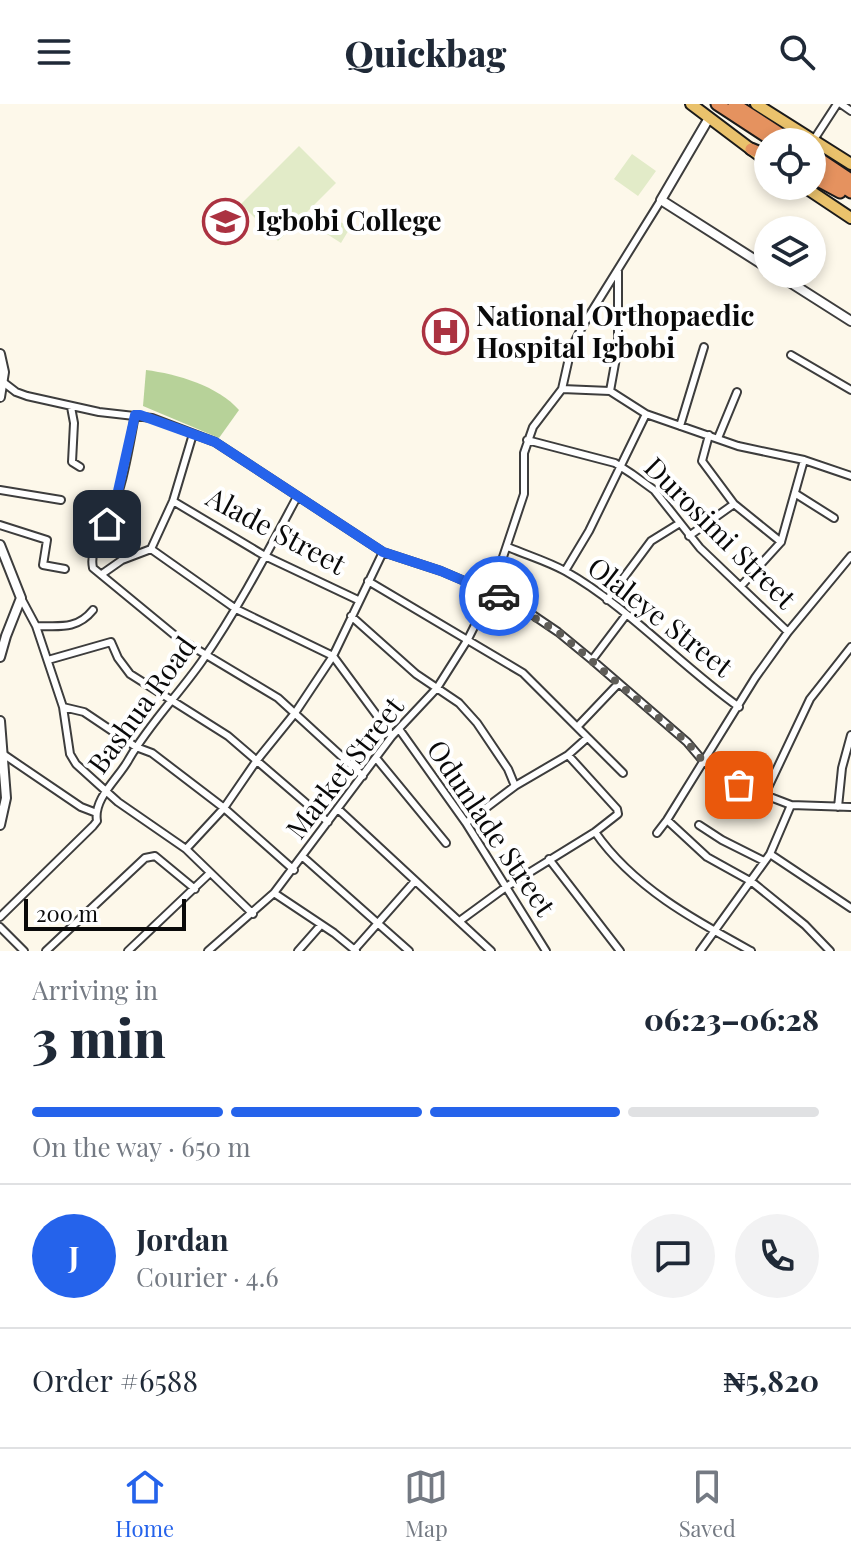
<!DOCTYPE html>
<html lang="en">
<head>
<meta charset="utf-8">
<style>
  body { margin:0; font-family:"Playfair Display",serif; background:#f2f2f3; color:#1f2937; height:100vh; display:flex; flex-direction:column; font-size:30px; white-space:nowrap }
  * { box-sizing:border-box; margin:0 }
  p { font-size:26px; color:#747a83 }
  .icon { flex:none; width:44px; height:44px; fill:none; stroke:currentColor; stroke-width:2; stroke-linecap:round; stroke-linejoin:round }
  .map { position:relative; height:847px; overflow:hidden }
  .sheet { display:flex; flex-direction:column; background:#fff; flex:1 }
  .sheet>* { flex:none }
  .controls { position:absolute; left:754px; top:24px; display:grid; gap:16px }
  .controls a { display:grid; place-items:center; width:72px; height:72px; border-radius:50%; background:#fff; box-shadow:0 4px 12px #0003; font-size:40px }
  .scale { position:absolute; left:24px; bottom:20px; width:162px; box-sizing:border-box; padding-left:8px; border:4px solid #0a0a0a; border-top:0; font-size:22px; line-height:28px; white-space:nowrap; color:#0a0a0a; -webkit-text-stroke:6px #fff; paint-order:stroke }
  .pin { position:absolute; display:grid; place-items:center; width:68px; height:68px; color:#fff; margin:-34px; border-radius:16px; box-shadow:0 4px 12px #0006 }
  .courier { position:absolute; display:grid; place-items:center; width:80px; height:80px; margin:-40px; border:6px solid #2563eb; border-radius:50%; background:#fff; color:#222; box-shadow:0 2px 10px #0007 }
  .overview em { font-style:normal; font-weight:800 }
  .overview div { display:flex; flex-direction:column-reverse }
  .overview { display:flex; align-items:center; justify-content:space-between; height:136px; padding:0 32px }
  h1 { font-size:52px; font-weight:800; line-height:60px }
  .bar { display:grid; grid-template-columns:repeat(4,1fr); gap:12px 8px; align-content:center; height:96px; padding:0 32px }
  .bar i { height:10px; border-radius:6px; background:#e0e1e3 }
  .bar .selected { background:#2563eb }
  .bar p { grid-column:span 4 }
  .line { display:flex; align-items:center; gap:20px; padding:0 32px; border-top:2px solid #e0e1e3 }
  .line div { flex:1 }
  .round { display:grid; place-items:center; flex:none; width:84px; height:84px; border-radius:42px; background:#f2f2f3 }
  header { display:flex; justify-content:space-between; align-items:center; height:104px; padding:0 32px; background:#fff; font-size:36px; font-weight:800 }
  .dock { display:flex; justify-content:space-around; align-items:center; height:112px; border-top:2px solid #e0e1e3; background:#fff; font-size:22px; color:#747a83 }
  .dock a { display:grid; justify-items:center; gap:4px }
  .dock .selected { color:#2563eb }
  .map>svg:first-child { display:block }
  .forest { fill:#b7d299 }
  .pitch { fill:#e2ebc8 }
  .lines { fill:none; stroke-linecap:round; stroke-linejoin:round }
  .minor-casing { stroke:#3d3d3d; stroke-width:10 }
  .tertiary-casing { stroke:#3d3d3d; stroke-width:12 }
  .primary-casing { stroke:#1b1b1b; stroke-width:14 }
  .motorway-casing { stroke:#1b1b1b; stroke-width:15 }
  .minor { stroke:#fff; stroke-width:6 }
  .tertiary { stroke:#fff; stroke-width:8 }
  .primary { stroke:#eac26c; stroke-width:10 }
  .motorway { stroke:#e5925f; stroke-width:11 }
  .done { stroke:#5f5d58; stroke-width:8; stroke-dasharray:0 14.4 }
  .route { stroke:#2563eb; stroke-width:10 }
  .labels { text-anchor:middle; stroke-width:8; stroke-linejoin:round; paint-order:stroke }
  .poi-label { font-size:28px; font-weight:bold; fill:#0a0a0a; stroke:#fff; text-anchor:start }
  .street-label { font-size:28px; fill:#0a0a0a; stroke:#fff }
</style>
</head>
<body>
<header><svg class="icon" aria-label="menu" viewBox="0 0 24 24"><path d="M4 6h16M4 12h16M4 18h16"/></svg>Quickbag<svg class="icon" aria-label="search" viewBox="0 0 24 24"><circle cx="10" cy="10" r="6"/><path d="M15 15l6 6"/></svg></header>
<div class="map">
<svg width="851" height="847" viewBox="0 0 851 847">
  <rect width="100%" height="100%" fill="#fdf8ea"/>
  <path class="forest" d="M 146,266 C 177,270 218,282 239,306 L 219,334 L 143,302 Z"/>
  <path class="pitch" d="M 299,42 L 336,79 L 278,137 L 241,100 Z
    M 632,50 L 656,67 L 638,92 L 614,75 Z
    M 328,110 L 350,124 L 341,139 L 319,125 Z"/>
  <g class="lines">
    <defs>
      <path id="minor" d="M 841,0 L 851,7
        M 813,37 L 837,0
        M 791,251 L 851,286
        M 3,278 L 16,288 L 27,292 L 99,308 L 152,314 L 215,338 L 383,448 L 441,467 L 509,496 L 530,509 L 558,528 L 592,556 L 687,638 L 704,658 L 739,681 L 791,701 L 851,703
        M 562,285 L 610,287 L 646,310 L 738,342 L 804,356 L 851,372
        M 610,287 L 618,243 L 618,167
        M 71,303 L 74,319 L 72,358 L 80,363
        M 135,311 C 128,350 121,393 103,429 C 97,441 90,450 93,464 L 178,534 L 278,594 L 363,672
        M 680,322 L 704,243
        M 709,331 L 702,357 L 734,400
        M 718,334 L 737,288
        M 527,336 L 615,359 L 632,370 L 654,386 L 700,444 L 788,528
        M 0,386 L 61,396
        M 796,390 L 834,414
        M 173,397 L 265,452 L 358,496
        M 0,421 L 47,436 L 43,461 L 65,465
        M 689,432 L 734,400 L 781,438
        M 508,443 C 526,451 547,457 565,467 C 626,501 681,562 739,603
        M 151,445 L 236,505 L 333,552 L 392,632
        M 565,467 L 589,427 L 646,310
        M 102,470 L 122,456 L 151,445 L 173,397 L 193,330
        M 368,477 L 523,569 L 623,669
        M 741,482 L 781,438 L 804,356
        M 21,494 L 36,522 L 63,603 L 70,650 L 76,660 L 118,698 L 186,745 L 253,810
        M 607,496 L 651,437 L 680,419
        M 351,512 L 416,570 L 459,599 L 477,619 L 508,665 L 515,682
        M 36,522 C 59,522 77,526 93,506
        M 48,556 L 111,538 L 118,554 L 130,570 L 228,632 L 328,718
        M 592,556 L 626,511
        M 63,603 L 84,608 L 136,643 L 152,649 L 224,704 L 294,766
        M 578,622 L 618,580
        M 399,625 L 466,719 L 546,847
        M 3,650 L 81,703 L 94,708
        M 376,654 L 446,739
        M 764,692 L 810,595 L 851,543
        M 838,703 L 842,664 L 851,631
        M 338,705 L 491,847
        M 667,716 L 707,753 L 752,778 L 805,821 L 830,847
        M 466,719 L 515,682 L 568,651 L 587,634
        M 699,721 L 722,736 L 764,757
        M 595,728 C 633,783 694,816 751,847
        M 657,729 L 667,716 L 755,574 L 788,528 L 851,452
        M 186,745 L 224,704 L 257,656 L 295,609 L 333,552 L 383,448
        M 770,750 L 851,804
        M 303,753 L 409,847
        M 549,755 L 620,847
        M 274,789 L 334,829 L 356,847
        M 0,813 L 93,722 L 97,717 C 93,694 119,674 129,655 C 150,619 179,590 202,557 C 238,505 267,449 297,393
        M 461,816 L 506,783 L 595,728 L 618,710 L 617,705 L 568,651
        M 0,823 L 24,847
        M 355,845 L 415,777
        M 46,847 L 145,754 L 155,752 L 195,785
        M 128,847 L 210,769
        M 208,847 L 274,789 L 392,632 L 437,584 L 468,535 L 491,489 L 524,390 L 524,349 L 533,323 L 562,285 L 571,245 L 582,223 L 661,96
        M 298,847 L 320,822
        M 700,847 L 770,750 L 791,701"/>
      <path id="tertiary" d="M 709,14 L 661,96 L 768,164
        M 777,170 L 851,217
        M 0,250 L 4,268 L 0,293
        M 0,441 L 21,494 L 6,532 L 0,553
        M 0,617 L 6,694 L 0,721"/>
      <path id="primary" d="M 691,0 L 768,58
        M 756,0 L 851,60
        M 803,82 L 851,114"/>
      <path id="motorway" d="M 717,0 L 775,38
        M 734,0 L 793,38
        M 751,45 L 768,52
        M 812,50 L 851,76
        M 812,62 L 851,88
        M 812,73 L 840,88"/>
    </defs>
    <use href="#minor" class="minor-casing"/>
    <use href="#tertiary" class="tertiary-casing"/>
    <use href="#primary" class="primary-casing"/>
    <use href="#motorway" class="motorway-casing"/>
    <use href="#minor" class="minor"/>
    <use href="#tertiary" class="tertiary"/>
    <use href="#primary" class="primary"/>
    <use href="#motorway" class="motorway"/>
  </g>
  <g class="lines">
    <path class="done" d="M 499,492 L 558,528 L 687,638 L 704,658 L 739,681"/>
    <path class="route" d="M 107,420 L 118,387 L 135,311 L 140,311 L 215,338 L 383,448 L 441,467 L 499,492"/>
  </g>
  <defs>
    <symbol id="school-ring" viewBox="-11 -11 22 22"><circle r="9.5" fill="#fff" stroke="#ab3241" stroke-width="1.5"/><path d="M0-5L7-2L0 1L-7-2ZM-4 1L0 2.5L4 1V4Q0 6-4 4Z" fill="#ab3241"/></symbol>
    <symbol id="hospital-ring" viewBox="-11 -11 22 22"><circle r="9.5" fill="#fff" stroke="#ab3241" stroke-width="1.5"/><path d="M-5-5h3v3.5h4V-5h3V5h-3V1.5h-4V5h-3Z" fill="#ab3241"/></symbol>
  </defs>
  <g fill-rule="evenodd">
    <use href="#school-ring" x="200" y="92" width="51" height="51"/>
    <use href="#hospital-ring" x="420" y="202" width="51" height="51"/>
  </g>
  <g class="labels">
    <g class="poi-label">
      <text x="256" y="127">Igbobi College</text>
      <text x="476" y="222">National Orthopaedic<tspan x="476" dy="32">Hospital Igbobi</tspan></text>
    </g>
    <g class="street-label">
      <text transform="translate(276 427) rotate(28)" y="10">Alade Street</text>
      <text transform="translate(720 429) rotate(45)" y="10">Durosimi Street</text>
      <text transform="translate(660 513) rotate(38)" y="10">Olaleye Street</text>
      <text transform="translate(142 601) rotate(-54)" y="10">Bashua Road</text>
      <text transform="translate(345 664) rotate(-52)" y="10">Market Street</text>
      <text transform="translate(491 724) rotate(56)" y="10">Odunlade Street</text>
    </g>
  </g>
</svg>
<div class="controls">
<a><svg class="icon" aria-label="locate" viewBox="0 0 24 24"><circle cx="12" cy="12" r="6"/><path d="M12 2v4M12 18v4M2 12h4M18 12h4"/></svg></a>
<a><svg class="icon" aria-label="layers" viewBox="0 0 24 24"><path d="M12 4l9 5-9 5-9-5zM3 14l9 5 9-5"/></svg></a>
</div>
<div class="scale">200 m</div>
<div class="pin" style="left:739px;top:681px;background:#ea580c"><svg class="icon" aria-label="bag" viewBox="0 0 24 24"><path d="M5 8h14l-1 12H6zM9 8a3 3 0 0 1 6 0"/></svg></div>
<div class="pin" style="left:107px;top:420px;background:#1f2937"><svg class="icon" aria-label="home" viewBox="0 0 24 24"><path d="M3 11l9-7 9 7M6 9v11h12V9"/></svg></div>
<div class="courier" style="left:499px;top:492px"><svg class="icon" aria-label="car" viewBox="0 0 24 24"><path d="M5 17H2v-5l4-1 3-4h7l3 4 3 1v5h-3M9 17h6M6 11h13"/><circle cx="7" cy="17" r="2"/><circle cx="17" cy="17" r="2"/></svg></div>
</div>
<section class="sheet">
<div class="overview"><div><h1>3 min</h1><p>Arriving in</p></div><em>06:23–06:28</em></div>
<div class="bar"><i class="selected"></i><i class="selected"></i><i class="selected"></i><i></i><p>On the way · 650 m</p></div>
<div class="line" style="height:144px"><b class="round" style="background:#2563eb;color:#fff">J</b><div><b>Jordan</b><p>Courier · 4.6</p></div><a class="round"><svg class="icon" aria-label="chat" viewBox="0 0 24 24"><path d="M4 5h16v11H9l-5 4z"/></svg></a><a class="round"><svg class="icon" aria-label="phone" viewBox="0 0 24 24"><path d="M5 4h4l2 5-3 2q2 4 5 5l2-3 5 2v4C11 20 4 13 5 4z"/></svg></a></div>
<div class="line" style="height:104px"><div>Order #6588</div><b>₦5,820</b></div>
</section>
<nav class="dock">
<a class="selected"><svg class="icon" aria-label="home" viewBox="0 0 24 24"><path d="M3 11l9-7 9 7M6 9v11h12V9"/></svg>Home</a>
<a><svg class="icon" aria-label="map" viewBox="0 0 24 24"><path d="M3 6l6-2 6 2 6-2v14l-6 2-6-2-6 2zM9 4v14M15 6v14"/></svg>Map</a>
<a><svg class="icon" aria-label="saved" viewBox="0 0 24 24"><path d="M7 4h10v16l-5-4-5 4z"/></svg>Saved</a>
</nav>
</body>
</html>
